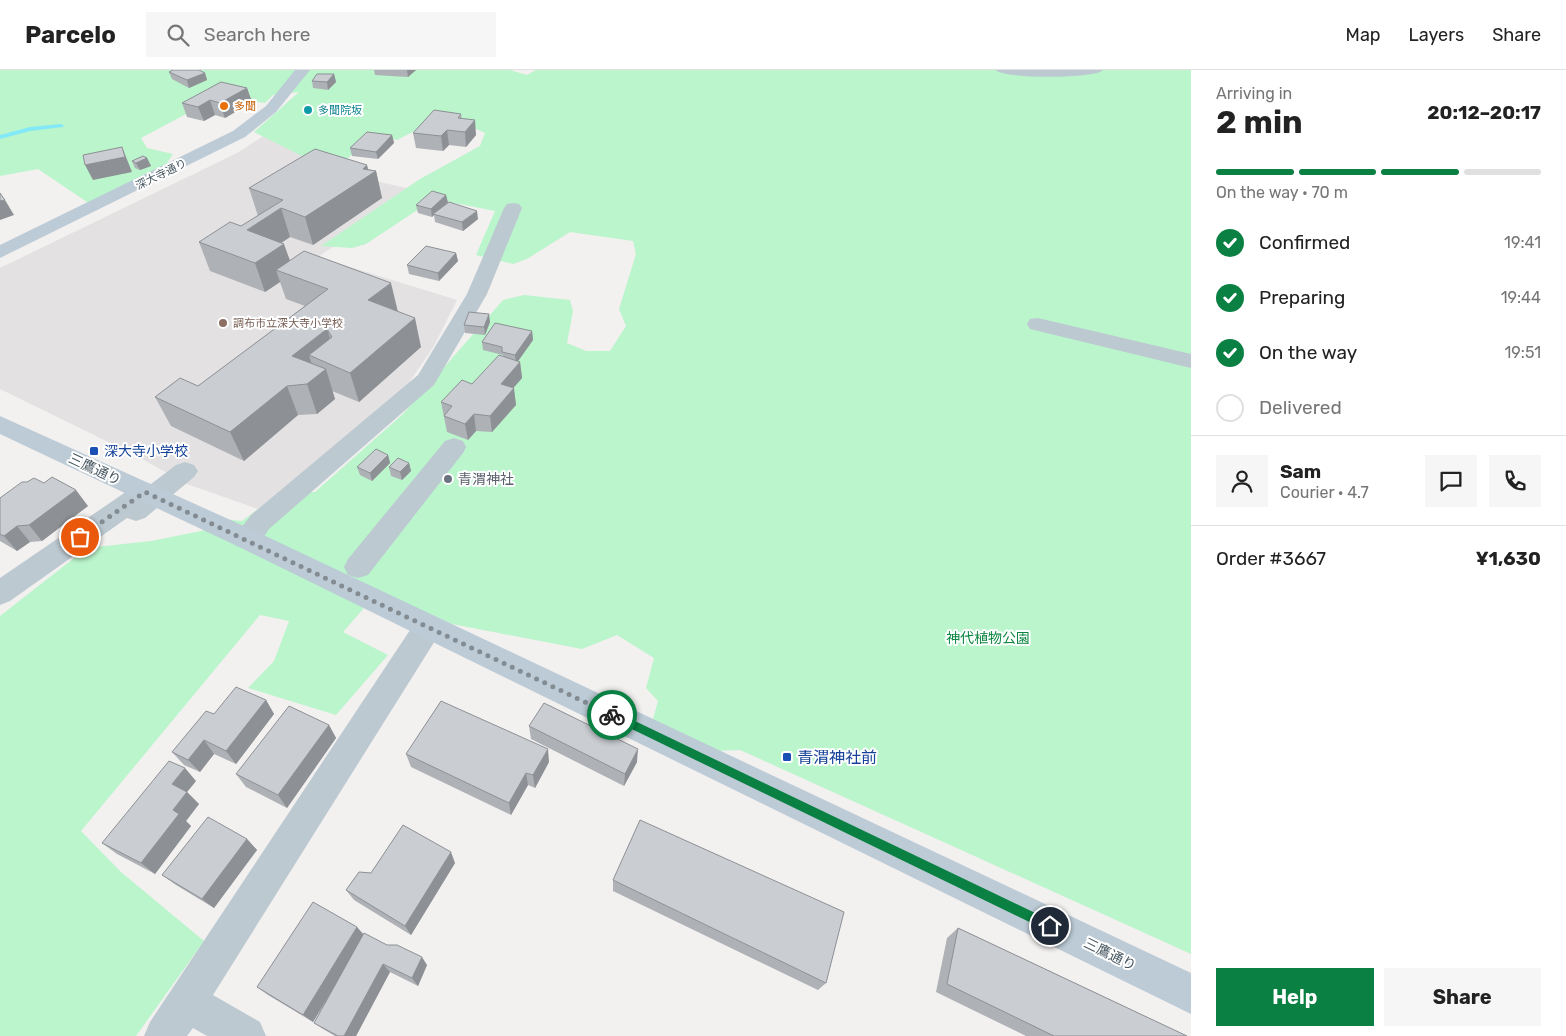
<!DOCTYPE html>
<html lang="en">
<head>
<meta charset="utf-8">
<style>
  body { margin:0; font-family:Rubik,"Noto Sans JP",sans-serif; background:#f6f6f6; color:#222; height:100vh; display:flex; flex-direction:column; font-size:19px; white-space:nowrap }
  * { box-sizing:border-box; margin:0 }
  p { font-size:16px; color:#767676 }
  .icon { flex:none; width:28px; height:28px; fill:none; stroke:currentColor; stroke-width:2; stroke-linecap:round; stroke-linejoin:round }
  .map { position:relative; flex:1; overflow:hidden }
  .side { display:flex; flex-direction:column; background:#fff; width:375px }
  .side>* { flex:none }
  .pin { position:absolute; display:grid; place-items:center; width:42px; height:42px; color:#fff; margin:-21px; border:2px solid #fff; border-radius:50%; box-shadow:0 1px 5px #0007 }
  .courier { position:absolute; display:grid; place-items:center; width:50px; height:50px; margin:-25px; border:4px solid #0b8043; border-radius:50%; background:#fff; color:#222; box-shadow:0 1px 6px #0007 }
  .summary em { font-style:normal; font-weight:700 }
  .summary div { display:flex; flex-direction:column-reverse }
  .summary { display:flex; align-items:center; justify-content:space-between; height:85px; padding:0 25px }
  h1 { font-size:32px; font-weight:700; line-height:38px }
  .bar { display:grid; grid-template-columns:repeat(4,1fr); gap:8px 5px; align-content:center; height:60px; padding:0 25px }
  .bar i { height:6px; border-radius:4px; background:#e0e0e0 }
  .bar .on { background:#0b8043 }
  .bar p { grid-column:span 4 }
  .line { display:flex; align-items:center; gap:12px; padding:0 25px; border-top:1px solid #e0e0e0 }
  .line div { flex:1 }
  .round { display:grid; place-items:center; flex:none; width:52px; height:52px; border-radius:0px; background:#f6f6f6 }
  ol { padding:0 25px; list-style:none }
  li { display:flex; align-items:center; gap:15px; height:55px }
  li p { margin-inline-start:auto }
  li .icon { padding:5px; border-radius:50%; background:#0b8043; color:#fff; stroke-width:4 }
  li:last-child { color:#767676 }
  li i { width:28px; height:28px; border:2px solid #e0e0e0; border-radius:50% }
  .cta { display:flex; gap:10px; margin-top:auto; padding:10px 25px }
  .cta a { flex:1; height:58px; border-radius:0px; background:#0b8043; color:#fff; font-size:20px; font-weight:700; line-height:58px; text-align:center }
  .cta a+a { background:#f6f6f6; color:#222 }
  header { display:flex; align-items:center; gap:30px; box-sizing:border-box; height:70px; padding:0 25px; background:#fff; border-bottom:1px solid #e0e0e0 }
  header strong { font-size:24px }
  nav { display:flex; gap:28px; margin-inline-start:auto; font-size:18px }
  .search { width:350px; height:45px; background:#f6f6f6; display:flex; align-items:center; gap:12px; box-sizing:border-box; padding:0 18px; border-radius:0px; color:#767676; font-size:19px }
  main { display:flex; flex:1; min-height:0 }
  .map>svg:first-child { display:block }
  .education { fill:#e4e1e2 }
  .green { fill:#baf5cc }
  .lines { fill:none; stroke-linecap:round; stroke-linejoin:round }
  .stream { fill:#83e8f7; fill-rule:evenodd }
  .street { fill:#bdc9d1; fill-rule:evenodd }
  .secondary { fill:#bccbd6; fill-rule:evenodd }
  .wall { fill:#aeb1b5 }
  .shaded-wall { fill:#8d9094 }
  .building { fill:#caced3; stroke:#8d9094 }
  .route { fill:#0b8043 }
  .done { stroke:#838c92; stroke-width:5; stroke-dasharray:0 9 }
  .food-dot { fill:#e8710a; stroke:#fff; stroke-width:2 }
  .culture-dot { fill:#0f9aa8; stroke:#fff; stroke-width:2 }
  .education-dot { fill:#8d6e63; stroke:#fff; stroke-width:2 }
  .transit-dot { fill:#1a4fb4; stroke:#fff; stroke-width:2 }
  .worship-dot { fill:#6b7280; stroke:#fff; stroke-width:2 }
  .labels { text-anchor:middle; stroke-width:4; stroke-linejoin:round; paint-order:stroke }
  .far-food-label { font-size:11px; fill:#c56008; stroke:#fff; text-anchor:start }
  .far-culture-label { font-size:11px; fill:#0d838f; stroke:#fff; text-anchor:start }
  .far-street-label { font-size:11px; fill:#465660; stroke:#fff }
  .far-education-label { font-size:11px; fill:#785e54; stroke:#fff; text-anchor:start }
  .transit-label { font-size:14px; fill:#164399; stroke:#fff; text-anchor:start }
  .street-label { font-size:14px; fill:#465660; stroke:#fff }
  .worship-label { font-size:14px; fill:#5b616d; stroke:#fff; text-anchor:start }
  .park-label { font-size:14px; fill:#0c8640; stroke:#fff }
  .near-transit-label { font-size:16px; fill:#164399; stroke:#fff; text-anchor:start }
</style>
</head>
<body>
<header>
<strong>Parcelo</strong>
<div class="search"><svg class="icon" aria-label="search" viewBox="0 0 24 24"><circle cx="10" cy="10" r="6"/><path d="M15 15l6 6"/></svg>Search here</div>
<nav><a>Map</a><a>Layers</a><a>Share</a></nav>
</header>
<main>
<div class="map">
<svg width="1191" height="966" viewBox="0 0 1191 966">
  <rect width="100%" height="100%" fill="#f3f0f0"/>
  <path class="education" d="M 279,53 L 358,107 L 415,120 L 318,187 L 457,230 L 434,276 L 408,314 L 261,440 L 184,413 L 139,387 L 0,319 L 0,198 L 237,83 L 262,67 Z"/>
  <path class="green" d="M 0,0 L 510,0 L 527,5 L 536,0 L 1191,0 L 1191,884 L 740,680 L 714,681 L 651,656 L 658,631 L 646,618 L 654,588 L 617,565 L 582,579 L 452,554 L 378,522 L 343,562 L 388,585 L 336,645 L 248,618 L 274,591 L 289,551 L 260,545 L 81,761 L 121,802 L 204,871 L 136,966 L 0,966 L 0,546 L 87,478 L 151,471 L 206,460 L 223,449 L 242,451 L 281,422 L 315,422 L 403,344 L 503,230 L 524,225 L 570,230 L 573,241 L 567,273 L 586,281 L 610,281 L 626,256 L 619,239 L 636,184 L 633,171 L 570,162 L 527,189 L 513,194 L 476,185 L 495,141 L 434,129 L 366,174 L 352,178 L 321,176 L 420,109 L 480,76 L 485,63 L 472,57 L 434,51 L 397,70 L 371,66 L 342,94 L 336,103 L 254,62 L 299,22 L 273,25 L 265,33 L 220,26 L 141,68 L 147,78 L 173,84 L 163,99 L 90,134 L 38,99 L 0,106 Z"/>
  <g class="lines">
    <path class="stream" d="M 61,54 L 64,56 L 63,57 L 30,61 L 0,69 L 0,65 L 30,57 Z"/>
    <path class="street" d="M 996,0 L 1103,0 C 1097,9 1002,9 996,0 Z
      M 513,133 L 519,134 L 522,138 L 487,224 L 434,315 L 269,459 C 260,472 255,482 237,476 L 233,469 L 251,445 L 418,305 L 467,224 L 504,138 L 507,134 Z
      M 1038,248 L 1191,284 L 1191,298 L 1030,259 L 1027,254 L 1030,249 Z
      M 454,368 L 463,371 L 466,377 L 463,383 L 368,505 L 358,508 L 348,505 L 344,497 L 348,489 L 445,371 Z
      M 185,392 L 194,395 L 198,401 L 194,407 L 145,448 L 136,451 L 127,448 L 10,531 L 0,535 L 0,508 L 136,415 L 145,413 L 151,414 L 176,395 Z
      M 428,545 L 438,548 L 443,557 L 438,566 L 213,925 L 260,952 L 266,966 L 207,966 L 193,958 L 187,966 L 144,966 L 150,952 L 418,548 Z"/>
    <path class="secondary" d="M 295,0 L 310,0 L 276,42 L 245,67 L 0,188 L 0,175 L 233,61 L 266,36 Z
      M 0,346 L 257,462 L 1191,903 L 1191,944 L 237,476 L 0,364 Z"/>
  </g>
  <path class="wall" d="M 374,0 L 416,0 L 408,7 L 375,5 Z
    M 169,2 L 205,3 L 207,10 L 189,18 L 172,9 Z
    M 334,4 L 336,12 L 328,20 L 313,18 L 312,11 Z
    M 247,18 L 252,32 L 225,48 L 215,45 L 204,51 L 187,47 L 182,33 Z
    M 461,44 L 462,49 L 476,65 L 466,77 L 449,75 L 443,81 L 416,78 L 413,63 Z
    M 392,65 L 394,73 L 378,89 L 352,86 L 350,78 Z
    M 147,88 L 151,96 L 140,100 L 135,98 L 132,91 Z
    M 367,95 L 368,99 L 376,101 L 382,128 L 313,175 L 290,167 L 281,173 L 290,190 L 398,241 L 421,277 L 359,332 L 332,321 L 335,329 L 317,344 L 298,345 L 244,391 L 171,356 L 155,327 L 198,316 L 305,236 L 286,229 L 280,212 L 265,222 L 210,201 L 199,172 L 241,156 L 258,146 L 249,118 Z
    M 446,125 L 448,133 L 444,136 L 478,149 L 463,161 L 435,152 L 434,145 L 432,147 L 418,143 L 416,135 Z
    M 456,183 L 458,191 L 439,211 L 409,204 L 407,195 Z
    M 490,252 L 485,265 L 465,263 L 464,255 Z
    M 532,261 L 533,270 L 518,291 L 520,292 L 522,308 L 513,318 L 516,335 L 492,362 L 476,361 L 468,370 L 447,362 L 441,332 L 472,314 L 503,286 L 503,285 L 483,280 L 482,272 Z
    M 388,385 L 390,393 L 372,411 L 360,405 L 357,397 Z
    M 409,393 L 411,401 L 402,410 L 391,406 L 389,397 Z
    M 0,428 L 88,436 L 42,471 L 30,472 L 17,481 L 0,471 Z
    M 266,630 L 274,644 L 236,694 L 214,684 L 200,702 L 184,695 L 172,682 L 214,644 Z
    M 329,655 L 336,668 L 287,738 L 246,717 L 236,704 Z
    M 529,656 L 637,692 L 624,716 L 531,669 Z
    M 406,684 L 549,692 L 535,718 L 528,715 L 511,745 L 411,697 Z
    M 196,711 L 187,722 L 199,734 L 186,751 L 191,756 L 155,804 L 117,784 L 102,773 Z
    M 247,769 L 257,780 L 214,838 L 176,815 L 162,805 Z
    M 455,793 L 411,865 L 354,830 L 346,820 Z
    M 613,810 L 826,913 L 818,920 L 613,821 Z
    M 958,858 L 1187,966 L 1026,966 L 936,922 L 947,868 Z
    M 363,864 L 427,895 L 418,916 L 390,902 L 356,966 L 335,966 L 323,959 L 314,953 L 327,929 L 313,952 L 268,925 L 257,917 Z"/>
  <path class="shaded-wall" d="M 407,0 L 416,0 L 408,7 Z
    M 205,3 L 207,10 L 189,18 L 187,10 Z
    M 334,4 L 336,12 L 328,20 L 327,12 Z
    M 247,18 L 252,32 L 225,48 L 220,33 Z
    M 210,30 L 215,45 L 204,51 L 198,37 Z
    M 475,50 L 476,65 L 466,77 L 465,62 Z
    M 447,60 L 449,75 L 443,81 L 441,66 Z
    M 392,65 L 394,73 L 378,89 L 376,82 Z
    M 122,77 L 132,102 L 93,110 L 85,95 Z
    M 147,88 L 151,96 L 140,100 L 136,93 Z
    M 367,95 L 369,105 L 376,101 L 382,128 L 313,175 L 305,147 Z
    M 446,125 L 448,133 L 435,144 L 433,144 L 434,145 L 432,147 L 431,139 Z
    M 5,130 L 14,145 L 0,150 L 0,131 Z
    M 281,138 L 290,167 L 257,189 L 247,160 Z
    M 477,141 L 478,149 L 463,161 L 462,152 Z
    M 284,174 L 294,202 L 276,200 L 280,212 L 265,222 L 255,193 Z
    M 456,183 L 458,191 L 439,211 L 438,203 Z
    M 391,213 L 398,242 L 368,230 Z
    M 489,244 L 490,252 L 485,265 L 484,257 Z
    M 415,248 L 421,277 L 359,332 L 350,303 Z
    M 327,259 L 336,288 L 309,285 L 315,305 L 302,315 L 292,286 Z
    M 532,261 L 533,270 L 516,294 L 515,285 Z
    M 520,292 L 522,308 L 503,330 L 501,314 Z
    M 326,299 L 335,329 L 317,344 L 307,314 Z
    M 287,316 L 298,345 L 244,391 L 230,362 Z
    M 514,318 L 516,335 L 492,362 L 490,346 Z
    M 474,344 L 476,361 L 468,370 L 465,354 Z
    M 388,385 L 390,393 L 372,411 L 370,403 Z
    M 409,393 L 411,401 L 402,410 L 400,402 Z
    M 76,420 L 88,436 L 42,471 L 29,455 Z
    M 17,456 L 30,472 L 17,481 L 4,466 Z
    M 266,630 L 274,644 L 236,694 L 226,681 Z
    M 329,655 L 336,668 L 287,738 L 278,725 Z
    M 204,670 L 214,684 L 200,702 L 188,690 Z
    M 548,679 L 549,692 L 535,718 L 533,705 Z
    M 638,679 L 637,692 L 624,716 L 625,704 Z
    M 185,698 L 196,711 L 187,722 L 199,734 L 186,751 L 191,756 L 155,804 L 141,793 L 173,740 L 172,714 Z
    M 526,703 L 528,715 L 511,745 L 509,733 Z
    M 247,769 L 257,780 L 214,838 L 202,829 Z
    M 451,782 L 455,793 L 411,865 L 405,856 Z
    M 357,857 L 365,866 L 313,952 L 303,945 Z
    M 422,887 L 427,895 L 418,916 L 412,908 Z
    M 383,894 L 390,902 L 356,966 L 344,966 Z"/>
  <path class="building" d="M 173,0 L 199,0 L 205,3 L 187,10 L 169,2 Z
    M 317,4 L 334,4 L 327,12 L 312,11 Z
    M 221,12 L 247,18 L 220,33 L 210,30 L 198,37 L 182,33 Z
    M 434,40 L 461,44 L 458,48 L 475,50 L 465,62 L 447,60 L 441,66 L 413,63 Z
    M 367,62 L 392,65 L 376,82 L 350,78 Z
    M 122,77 L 125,87 L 85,95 L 83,85 Z
    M 315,79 L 367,95 L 363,99 L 376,101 L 305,147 L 281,138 L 247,160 L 284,174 L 255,193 L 199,172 L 230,152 L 241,156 L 283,130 L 249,118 Z
    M 143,86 L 147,88 L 136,93 L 132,91 Z
    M 432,121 L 446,125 L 431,139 L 416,135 Z
    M 0,123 L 5,130 L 0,131 Z
    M 449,132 L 477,141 L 462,152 L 433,144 Z
    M 426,176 L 456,183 L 438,203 L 407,195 Z
    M 304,181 L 391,213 L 368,230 L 415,248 L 350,303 L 309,285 L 332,267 L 327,259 L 292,286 L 326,299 L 307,314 L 287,316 L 230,362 L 155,327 L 180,308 L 198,316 L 328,219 L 276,200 Z
    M 469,242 L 489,244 L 484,257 L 464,255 Z
    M 495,253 L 532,261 L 515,285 L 502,282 L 502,277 L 482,272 Z
    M 499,285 L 520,292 L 501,314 L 514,318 L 490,346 L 474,344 L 465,354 L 444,346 L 452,336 L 441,332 L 462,310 L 472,314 Z
    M 376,379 L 388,385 L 370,403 L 357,397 Z
    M 398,388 L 409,393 L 400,402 L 389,397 Z
    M 52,407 L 76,420 L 29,455 L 17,456 L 4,466 L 0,464 L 0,428 L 22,412 L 27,412 L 34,408 L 44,413 Z
    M 236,617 L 266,630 L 226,681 L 204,670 L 188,690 L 172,682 L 206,641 L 214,644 Z
    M 441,631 L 548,679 L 533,705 L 526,703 L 509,733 L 406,684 Z
    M 544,633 L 638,679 L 625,704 L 529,656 Z
    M 289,636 L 329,655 L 278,725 L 236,704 Z
    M 169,691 L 185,698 L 172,714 L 187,722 L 173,740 L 179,744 L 141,793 L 102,773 Z
    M 208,747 L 247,769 L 202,829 L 162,805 Z
    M 640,750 L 844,842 L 826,913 L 613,810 Z
    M 403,755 L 451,782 L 405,856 L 346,820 L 359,802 L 371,803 Z
    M 313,832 L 357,857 L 303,945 L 257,917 Z
    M 958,858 L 1187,966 L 1054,966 L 947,914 Z
    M 364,863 L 387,875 L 397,875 L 422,887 L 412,908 L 383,894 L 344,966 L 338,966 L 314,953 Z"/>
  <path class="route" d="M 612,640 L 1054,852 L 1054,860 L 1046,860 L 609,648 L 609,642 Z"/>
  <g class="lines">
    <path class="done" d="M 80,467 L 145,422 L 612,645"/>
  </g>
  <circle class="food-dot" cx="224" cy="36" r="5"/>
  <circle class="culture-dot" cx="308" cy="40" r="5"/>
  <circle class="education-dot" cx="223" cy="253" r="5"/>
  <g class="transit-dot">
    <rect x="89" y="376" width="10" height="10" rx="2.5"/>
    <rect x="782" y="682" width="10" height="10" rx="2.5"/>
  </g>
  <circle class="worship-dot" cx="448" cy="409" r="5"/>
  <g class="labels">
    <g class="far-food-label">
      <text x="234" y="40">多聞</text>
    </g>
    <g class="far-culture-label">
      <text x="318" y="44">多聞院坂</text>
    </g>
    <g class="far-street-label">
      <text transform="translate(161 104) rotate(-26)" y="4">深大寺通り</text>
    </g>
    <g class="far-education-label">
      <text x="233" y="257">調布市立深大寺小学校</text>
    </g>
    <g class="transit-label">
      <text x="104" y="386">深大寺小学校</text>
    </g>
    <g class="street-label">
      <text transform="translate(95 399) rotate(25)" y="5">三鷹通り</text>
      <text transform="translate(1110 884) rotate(26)" y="5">三鷹通り</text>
    </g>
    <g class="worship-label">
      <text x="458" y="414">青渭神社</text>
    </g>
    <g class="park-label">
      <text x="988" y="573">神代植物公園</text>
    </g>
    <g class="near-transit-label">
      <text x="797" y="693">青渭神社前</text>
    </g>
  </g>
</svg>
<div class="pin" style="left:80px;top:467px;background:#ea580c"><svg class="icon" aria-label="bag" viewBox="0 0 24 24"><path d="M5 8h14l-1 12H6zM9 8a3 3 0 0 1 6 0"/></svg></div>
<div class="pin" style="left:1050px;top:856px;background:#1f2937"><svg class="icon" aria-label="home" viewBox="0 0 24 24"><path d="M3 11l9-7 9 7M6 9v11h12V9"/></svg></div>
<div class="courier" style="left:612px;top:645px"><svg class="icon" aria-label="bike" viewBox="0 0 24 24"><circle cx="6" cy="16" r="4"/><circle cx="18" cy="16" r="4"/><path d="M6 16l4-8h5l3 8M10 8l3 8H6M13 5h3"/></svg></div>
</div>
<section class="side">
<div class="summary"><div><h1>2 min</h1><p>Arriving in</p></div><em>20:12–20:17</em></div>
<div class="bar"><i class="on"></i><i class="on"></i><i class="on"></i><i></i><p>On the way · 70 m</p></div>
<ol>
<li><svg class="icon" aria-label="check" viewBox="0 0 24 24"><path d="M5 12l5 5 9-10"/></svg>Confirmed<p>19:41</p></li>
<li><svg class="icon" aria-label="check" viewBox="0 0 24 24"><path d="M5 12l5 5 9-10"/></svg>Preparing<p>19:44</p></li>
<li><svg class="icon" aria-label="check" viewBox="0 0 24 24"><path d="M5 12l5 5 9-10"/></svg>On the way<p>19:51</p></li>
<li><i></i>Delivered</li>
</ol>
<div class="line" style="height:90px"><a class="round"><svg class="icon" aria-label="person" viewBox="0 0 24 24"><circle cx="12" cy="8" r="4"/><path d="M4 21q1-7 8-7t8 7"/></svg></a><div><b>Sam</b><p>Courier · 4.7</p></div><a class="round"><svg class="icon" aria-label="chat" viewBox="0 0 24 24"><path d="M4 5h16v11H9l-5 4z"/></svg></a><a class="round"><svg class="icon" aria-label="phone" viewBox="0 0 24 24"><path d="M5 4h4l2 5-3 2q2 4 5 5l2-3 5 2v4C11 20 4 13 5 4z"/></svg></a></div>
<div class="line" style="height:65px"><div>Order #3667</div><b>¥1,630</b></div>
<div class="cta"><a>Help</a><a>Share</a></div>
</section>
</main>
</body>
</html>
